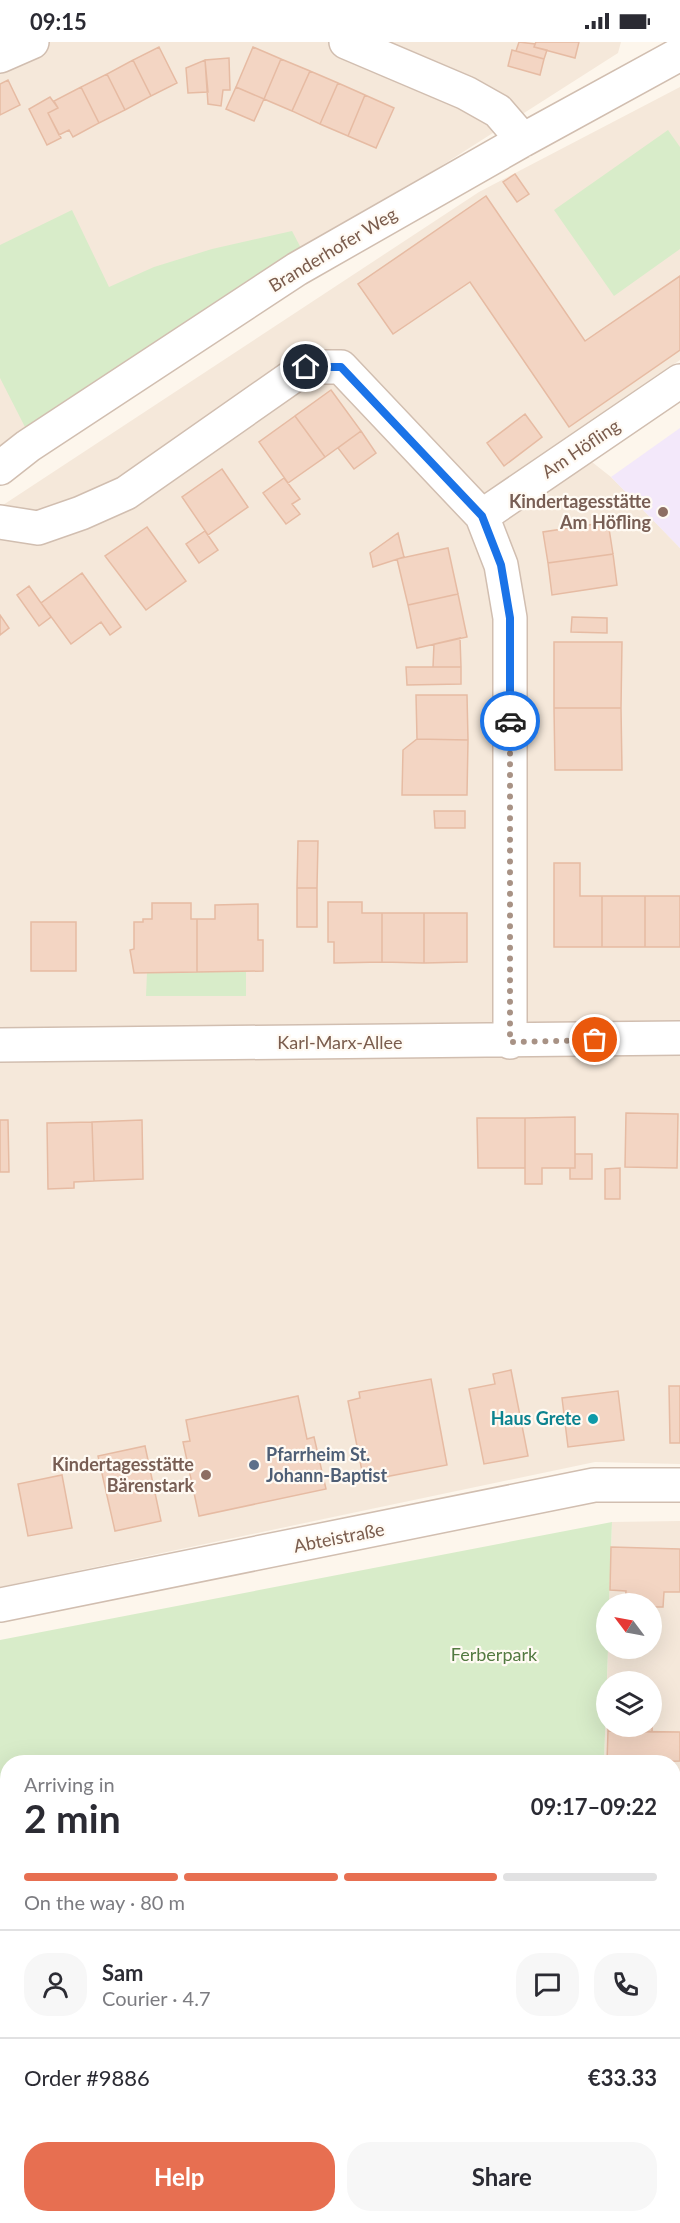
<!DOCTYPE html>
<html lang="en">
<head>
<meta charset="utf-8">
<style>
  body { margin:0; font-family:Lato,sans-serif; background:#f7f7f7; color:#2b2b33; height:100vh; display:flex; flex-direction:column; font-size:22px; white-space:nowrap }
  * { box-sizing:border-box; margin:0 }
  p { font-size:20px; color:#7c7c81 }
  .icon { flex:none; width:33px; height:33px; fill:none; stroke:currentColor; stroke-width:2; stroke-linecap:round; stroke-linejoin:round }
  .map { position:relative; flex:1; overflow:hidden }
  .sheet { position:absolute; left:0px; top:1713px; width:681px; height:468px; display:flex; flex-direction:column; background:#fff; border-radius:24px 24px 0 0; box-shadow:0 6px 24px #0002 }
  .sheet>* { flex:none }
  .needle { width:39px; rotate:302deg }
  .fabs { position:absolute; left:596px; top:1551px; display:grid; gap:12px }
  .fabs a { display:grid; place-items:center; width:66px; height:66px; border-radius:50%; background:#fff; box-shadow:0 6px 24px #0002; font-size:30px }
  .pin { position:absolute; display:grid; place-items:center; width:51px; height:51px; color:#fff; margin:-26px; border:3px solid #fff; border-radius:50%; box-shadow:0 2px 6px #0007 }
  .courier { position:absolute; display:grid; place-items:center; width:60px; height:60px; margin:-30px; border:4px solid #1a73e8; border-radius:50%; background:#fff; color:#222; box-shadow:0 2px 8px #0007 }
  .head em { font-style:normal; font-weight:700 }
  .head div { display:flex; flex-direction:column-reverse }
  .head { display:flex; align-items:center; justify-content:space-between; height:102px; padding:0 24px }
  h1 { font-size:39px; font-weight:700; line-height:45px }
  .bar { display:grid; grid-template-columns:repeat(4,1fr); gap:9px 6px; align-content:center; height:72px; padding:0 24px }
  .bar i { height:8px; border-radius:4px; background:#e1e1e2 }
  .bar .selected { background:#e76f51 }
  .bar p { grid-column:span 4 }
  .line { display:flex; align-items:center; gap:15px; padding:0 24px; border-top:2px solid #e1e1e2 }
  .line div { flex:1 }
  .round { display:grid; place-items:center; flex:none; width:63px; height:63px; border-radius:24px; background:#f7f7f7 }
  .button { display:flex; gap:12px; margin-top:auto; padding:12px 24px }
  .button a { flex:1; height:69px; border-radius:24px; background:#e76f51; color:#fff; font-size:24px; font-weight:700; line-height:69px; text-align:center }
  .button a+a { background:#f7f7f7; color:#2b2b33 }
  .status { display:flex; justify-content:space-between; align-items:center; height:42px; padding:0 30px; background:#fff; direction:ltr }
  .status svg { height:16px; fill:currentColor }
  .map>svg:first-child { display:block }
  .residential { fill:#f5e8da }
  .education { fill:#f3e8fa }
  .green { fill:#d8ecc9 }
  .building { fill:#f3d5c3; stroke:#e6bba3; stroke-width:1.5 }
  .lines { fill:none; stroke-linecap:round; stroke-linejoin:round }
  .minor-casing { stroke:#d1beb0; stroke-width:36 }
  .minor { stroke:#fff; stroke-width:33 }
  .done { stroke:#a89285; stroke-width:6; stroke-dasharray:0 10.8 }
  .route { stroke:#1a73e8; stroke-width:8 }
  .education-dot { fill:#8d6e63; stroke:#fffaf3; stroke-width:2 }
  .culture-dot { fill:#0f9aa8; stroke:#fffaf3; stroke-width:2 }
  .service-dot { fill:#5c6f8a; stroke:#fffaf3; stroke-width:2 }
  .labels { text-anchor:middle; stroke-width:4.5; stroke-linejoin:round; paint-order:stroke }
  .street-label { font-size:18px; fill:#7a5c4d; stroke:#fffaf3 }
  .education-label { font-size:18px; font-weight:bold; fill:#785e54; stroke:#fffaf3; text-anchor:end }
  .culture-label { font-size:18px; font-weight:bold; fill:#0d838f; stroke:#fffaf3; text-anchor:end }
  .service-label { font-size:18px; font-weight:bold; fill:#4e5e75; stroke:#fffaf3; text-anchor:start }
  .park-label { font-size:18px; fill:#537a41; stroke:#fffaf3 }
</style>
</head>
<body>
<div class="status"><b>09:15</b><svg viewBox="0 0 49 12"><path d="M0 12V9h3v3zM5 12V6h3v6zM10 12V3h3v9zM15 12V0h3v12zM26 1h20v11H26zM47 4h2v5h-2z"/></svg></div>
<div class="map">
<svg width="680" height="2181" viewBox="0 0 680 2181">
  <rect width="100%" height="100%" fill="#fdf6ec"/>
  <path class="residential" d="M 0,0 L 621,0 L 618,11 L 0,406 Z
    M 680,45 L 680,318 L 564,398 L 611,435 L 680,506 L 680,1422 L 595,1420 L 0,1545 L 0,465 L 479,150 Z
    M 680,1479 L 680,1800 L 674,1800 L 674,1720 L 604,1720 L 606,1667 L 606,1684 L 651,1684 L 651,1640 L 607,1639 L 608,1607 L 651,1606 L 651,1562 L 609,1561 L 612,1480 Z"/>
  <path class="education" d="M 680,386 L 680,506 L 611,435 Z"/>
  <path class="green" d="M 668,88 L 680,105 L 680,207 L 614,254 L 554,168 Z
    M 72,168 L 109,245 L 154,225 L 212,207 L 292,189 L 303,210 L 25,385 L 0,336 L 0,203 Z
    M 147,930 L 246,930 L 246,954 L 146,954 Z
    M 612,1480 L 609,1561 L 606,1562 L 606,1606 L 608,1607 L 604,1720 L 8,1720 L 8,2120 L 0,2120 L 0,1598 Z
    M 680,1784 L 680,2181 L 51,2181 L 52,2174 L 674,2174 L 674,1792 Z"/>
  <path class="building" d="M 519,0 L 535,2 L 534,5 L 547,8 L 544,17 L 516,9 Z
    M 536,0 L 579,0 L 575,16 L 534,5 Z
    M 159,5 L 177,41 L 151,54 L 133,18 Z
    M 253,5 L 281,17 L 264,57 L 236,45 Z
    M 512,8 L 544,17 L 540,33 L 508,24 Z
    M 229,16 L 230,48 L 223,48 L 221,64 L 208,62 L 205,18 Z
    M 281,17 L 310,29 L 292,69 L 264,57 Z
    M 133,18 L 151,54 L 125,68 L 107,32 Z
    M 205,18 L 208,50 L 188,51 L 186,26 Z
    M 310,29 L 338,41 L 320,82 L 292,69 Z
    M 107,32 L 125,68 L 99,81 L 81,45 Z
    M 8,38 L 20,63 L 0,73 L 0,42 Z
    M 338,41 L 365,53 L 348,94 L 320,82 Z
    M 81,45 L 99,81 L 73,95 L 69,88 L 59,93 L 48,71 L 58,66 L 54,59 Z
    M 236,45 L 264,57 L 254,79 L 226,67 Z
    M 365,53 L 394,66 L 376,106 L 348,94 Z
    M 50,55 L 58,66 L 48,71 L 61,96 L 47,103 L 29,67 Z
    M 515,132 L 529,152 L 517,160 L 503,140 Z
    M 486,154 L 585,299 L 680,234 L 680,308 L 569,385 L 470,240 L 393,292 L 358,242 Z
    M 331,348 L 361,389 L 325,415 L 295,374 Z
    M 525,372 L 542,395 L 504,424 L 487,401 Z
    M 295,374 L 325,415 L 288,441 L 259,400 Z
    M 361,389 L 376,411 L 354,427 L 338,406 Z
    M 222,427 L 248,465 L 208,493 L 182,455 Z
    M 284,436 L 300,457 L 292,462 L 300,472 L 286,482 L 263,451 Z
    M 608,480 L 613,512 L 548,521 L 543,490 Z
    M 147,485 L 186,539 L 146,568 L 105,514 Z
    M 205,489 L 218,508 L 199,521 L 186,502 Z
    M 398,491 L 404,515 L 373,525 L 370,511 Z
    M 448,506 L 458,552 L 408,563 L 397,517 Z
    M 613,512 L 617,543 L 552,553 L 548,521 Z
    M 82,531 L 121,585 L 110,593 L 101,580 L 71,602 L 41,561 Z
    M 29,544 L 51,575 L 39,584 L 17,553 Z
    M 458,552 L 467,595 L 417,606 L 408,563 Z
    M 0,573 L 9,586 L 0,593 Z
    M 572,575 L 607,576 L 607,591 L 571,590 Z
    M 460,596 L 461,625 L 433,625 L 434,602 Z
    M 554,600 L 622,600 L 621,666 L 554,666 Z
    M 406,625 L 461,625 L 461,642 L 407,643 Z
    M 416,653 L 467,653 L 468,698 L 417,697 Z
    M 554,666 L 621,666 L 622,728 L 555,728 Z
    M 417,697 L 468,698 L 467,753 L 402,753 L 403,708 Z
    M 434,769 L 465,769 L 465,786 L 435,786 Z
    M 298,799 L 318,799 L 317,846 L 297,846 Z
    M 554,821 L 580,821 L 580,854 L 602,854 L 602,905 L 554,905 Z
    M 297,846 L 317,846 L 317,885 L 297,885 Z
    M 602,854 L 645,854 L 645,905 L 602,905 Z
    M 645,854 L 680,854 L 680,905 L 645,905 Z
    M 328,860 L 362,860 L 362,871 L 382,871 L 382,920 L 334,921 L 334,900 L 328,900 Z
    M 152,861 L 191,861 L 191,877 L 197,877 L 197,930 L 134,931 L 130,908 L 134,907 L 134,880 L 143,880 L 143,877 L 152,877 Z
    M 258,862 L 258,898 L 263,898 L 263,929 L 197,930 L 197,877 L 215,877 L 215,863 Z
    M 382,871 L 424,871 L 424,921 L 382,920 Z
    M 424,871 L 467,871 L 467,920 L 424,921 Z
    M 31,880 L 76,880 L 76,929 L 31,929 Z
    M 626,1071 L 678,1072 L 677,1126 L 625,1125 Z
    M 575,1075 L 575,1126 L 542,1126 L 542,1142 L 525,1142 L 525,1076 Z
    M 477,1076 L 525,1076 L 525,1126 L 478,1126 Z
    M 0,1078 L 8,1078 L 9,1130 L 0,1130 Z
    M 142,1078 L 143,1137 L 94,1139 L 92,1080 Z
    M 92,1080 L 94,1139 L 74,1140 L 74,1146 L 48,1147 L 47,1081 Z
    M 575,1112 L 592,1112 L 592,1137 L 570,1137 L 570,1126 L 575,1126 Z
    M 620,1126 L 620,1157 L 605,1157 L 605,1127 Z
    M 511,1328 L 528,1414 L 484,1422 L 469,1347 L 495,1342 L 493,1332 Z
    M 431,1337 L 447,1423 L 364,1439 L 348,1359 L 360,1356 L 359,1350 Z
    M 669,1344 L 680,1344 L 680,1401 L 670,1401 Z
    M 618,1349 L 624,1398 L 568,1405 L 562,1356 Z
    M 298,1354 L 307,1397 L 314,1395 L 326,1447 L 199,1474 L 183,1400 L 190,1399 L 186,1378 Z
    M 145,1404 L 161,1479 L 115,1489 L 98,1414 Z
    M 62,1433 L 72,1486 L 28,1494 L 18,1442 Z
    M 611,1505 L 680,1507 L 680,1550 L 664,1550 L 663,1565 L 651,1565 L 651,1562 L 625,1562 L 626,1549 L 610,1548 Z
    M 651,1647 L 653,1647 L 652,1690 L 608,1689 L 608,1684 L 651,1684 Z
    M 608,1689 L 680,1690 L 680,1719 L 607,1720 Z"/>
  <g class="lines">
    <defs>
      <path id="minor" d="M 346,0 L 466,51 L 498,69 L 523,98
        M 0,14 L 32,0
        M 0,426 L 28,404 L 297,227 L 523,98 L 680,12
        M 482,474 L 680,339
        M 0,480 L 38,486 L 81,471 L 126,451 L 306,325 L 341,325 L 482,474 L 501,523 L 510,576 L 510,1000
        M 0,1003 L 680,996
        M 0,1563 L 594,1443 L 680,1443"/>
    </defs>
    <use href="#minor" class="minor-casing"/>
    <use href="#minor" class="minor"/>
  </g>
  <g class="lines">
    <path class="done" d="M 510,679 L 510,1000 L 595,998"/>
    <path class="route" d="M 306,325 L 341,325 L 482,474 L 501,523 L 510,576 L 510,679"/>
  </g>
  <g class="education-dot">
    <circle cx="663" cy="470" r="6"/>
    <circle cx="206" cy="1433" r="6"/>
  </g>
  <circle class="culture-dot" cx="593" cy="1377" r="6"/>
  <circle class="service-dot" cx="254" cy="1423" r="6"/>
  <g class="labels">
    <g class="street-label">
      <text transform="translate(333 208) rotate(-31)" y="6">Branderhofer Weg</text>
      <text transform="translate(581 407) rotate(-34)" y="6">Am Höfling</text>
      <text x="340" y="1007">Karl-Marx-Allee</text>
      <text transform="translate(339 1496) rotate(-11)" y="6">Abteistraße</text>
    </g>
    <g class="education-label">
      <text x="651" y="466">Kindertagesstätte<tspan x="651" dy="21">Am Höfling</tspan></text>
      <text x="194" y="1429">Kindertagesstätte<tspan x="194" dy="21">Bärenstark</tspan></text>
    </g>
    <g class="culture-label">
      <text x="581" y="1383">Haus Grete</text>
    </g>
    <g class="service-label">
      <text x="266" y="1419">Pfarrheim St.<tspan x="266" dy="21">Johann-Baptist</tspan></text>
    </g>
    <g class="park-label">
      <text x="494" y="1619">Ferberpark</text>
    </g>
  </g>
</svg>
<div class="fabs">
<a><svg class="needle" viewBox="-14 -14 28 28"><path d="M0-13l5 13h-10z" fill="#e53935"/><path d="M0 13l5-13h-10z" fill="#7c7c81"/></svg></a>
<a><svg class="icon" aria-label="layers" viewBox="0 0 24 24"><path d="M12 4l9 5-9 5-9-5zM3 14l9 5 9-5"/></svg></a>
</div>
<div class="pin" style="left:595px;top:998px;background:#ea580c"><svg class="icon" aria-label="bag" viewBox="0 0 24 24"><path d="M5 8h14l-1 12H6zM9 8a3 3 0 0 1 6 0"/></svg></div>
<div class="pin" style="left:306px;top:325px;background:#1f2937"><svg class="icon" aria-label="home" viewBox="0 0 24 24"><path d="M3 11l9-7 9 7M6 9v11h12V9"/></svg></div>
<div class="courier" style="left:510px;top:679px"><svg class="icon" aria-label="car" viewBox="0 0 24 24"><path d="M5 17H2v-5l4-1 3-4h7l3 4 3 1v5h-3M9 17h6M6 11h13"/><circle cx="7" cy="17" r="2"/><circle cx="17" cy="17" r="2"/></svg></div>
<section class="sheet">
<div class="head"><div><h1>2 min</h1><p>Arriving in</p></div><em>09:17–09:22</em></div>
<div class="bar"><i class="selected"></i><i class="selected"></i><i class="selected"></i><i></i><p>On the way · 80 m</p></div>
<div class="line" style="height:108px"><a class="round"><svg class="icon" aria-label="person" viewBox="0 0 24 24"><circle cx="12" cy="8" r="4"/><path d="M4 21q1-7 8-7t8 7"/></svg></a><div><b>Sam</b><p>Courier · 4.7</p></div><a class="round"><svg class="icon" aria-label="chat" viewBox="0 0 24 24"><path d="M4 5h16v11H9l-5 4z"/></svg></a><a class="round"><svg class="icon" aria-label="phone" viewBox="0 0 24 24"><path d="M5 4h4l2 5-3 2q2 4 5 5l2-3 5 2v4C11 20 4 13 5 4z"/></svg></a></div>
<div class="line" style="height:78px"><div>Order #9886</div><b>€33.33</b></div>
<div class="button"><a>Help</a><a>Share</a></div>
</section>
</div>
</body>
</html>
